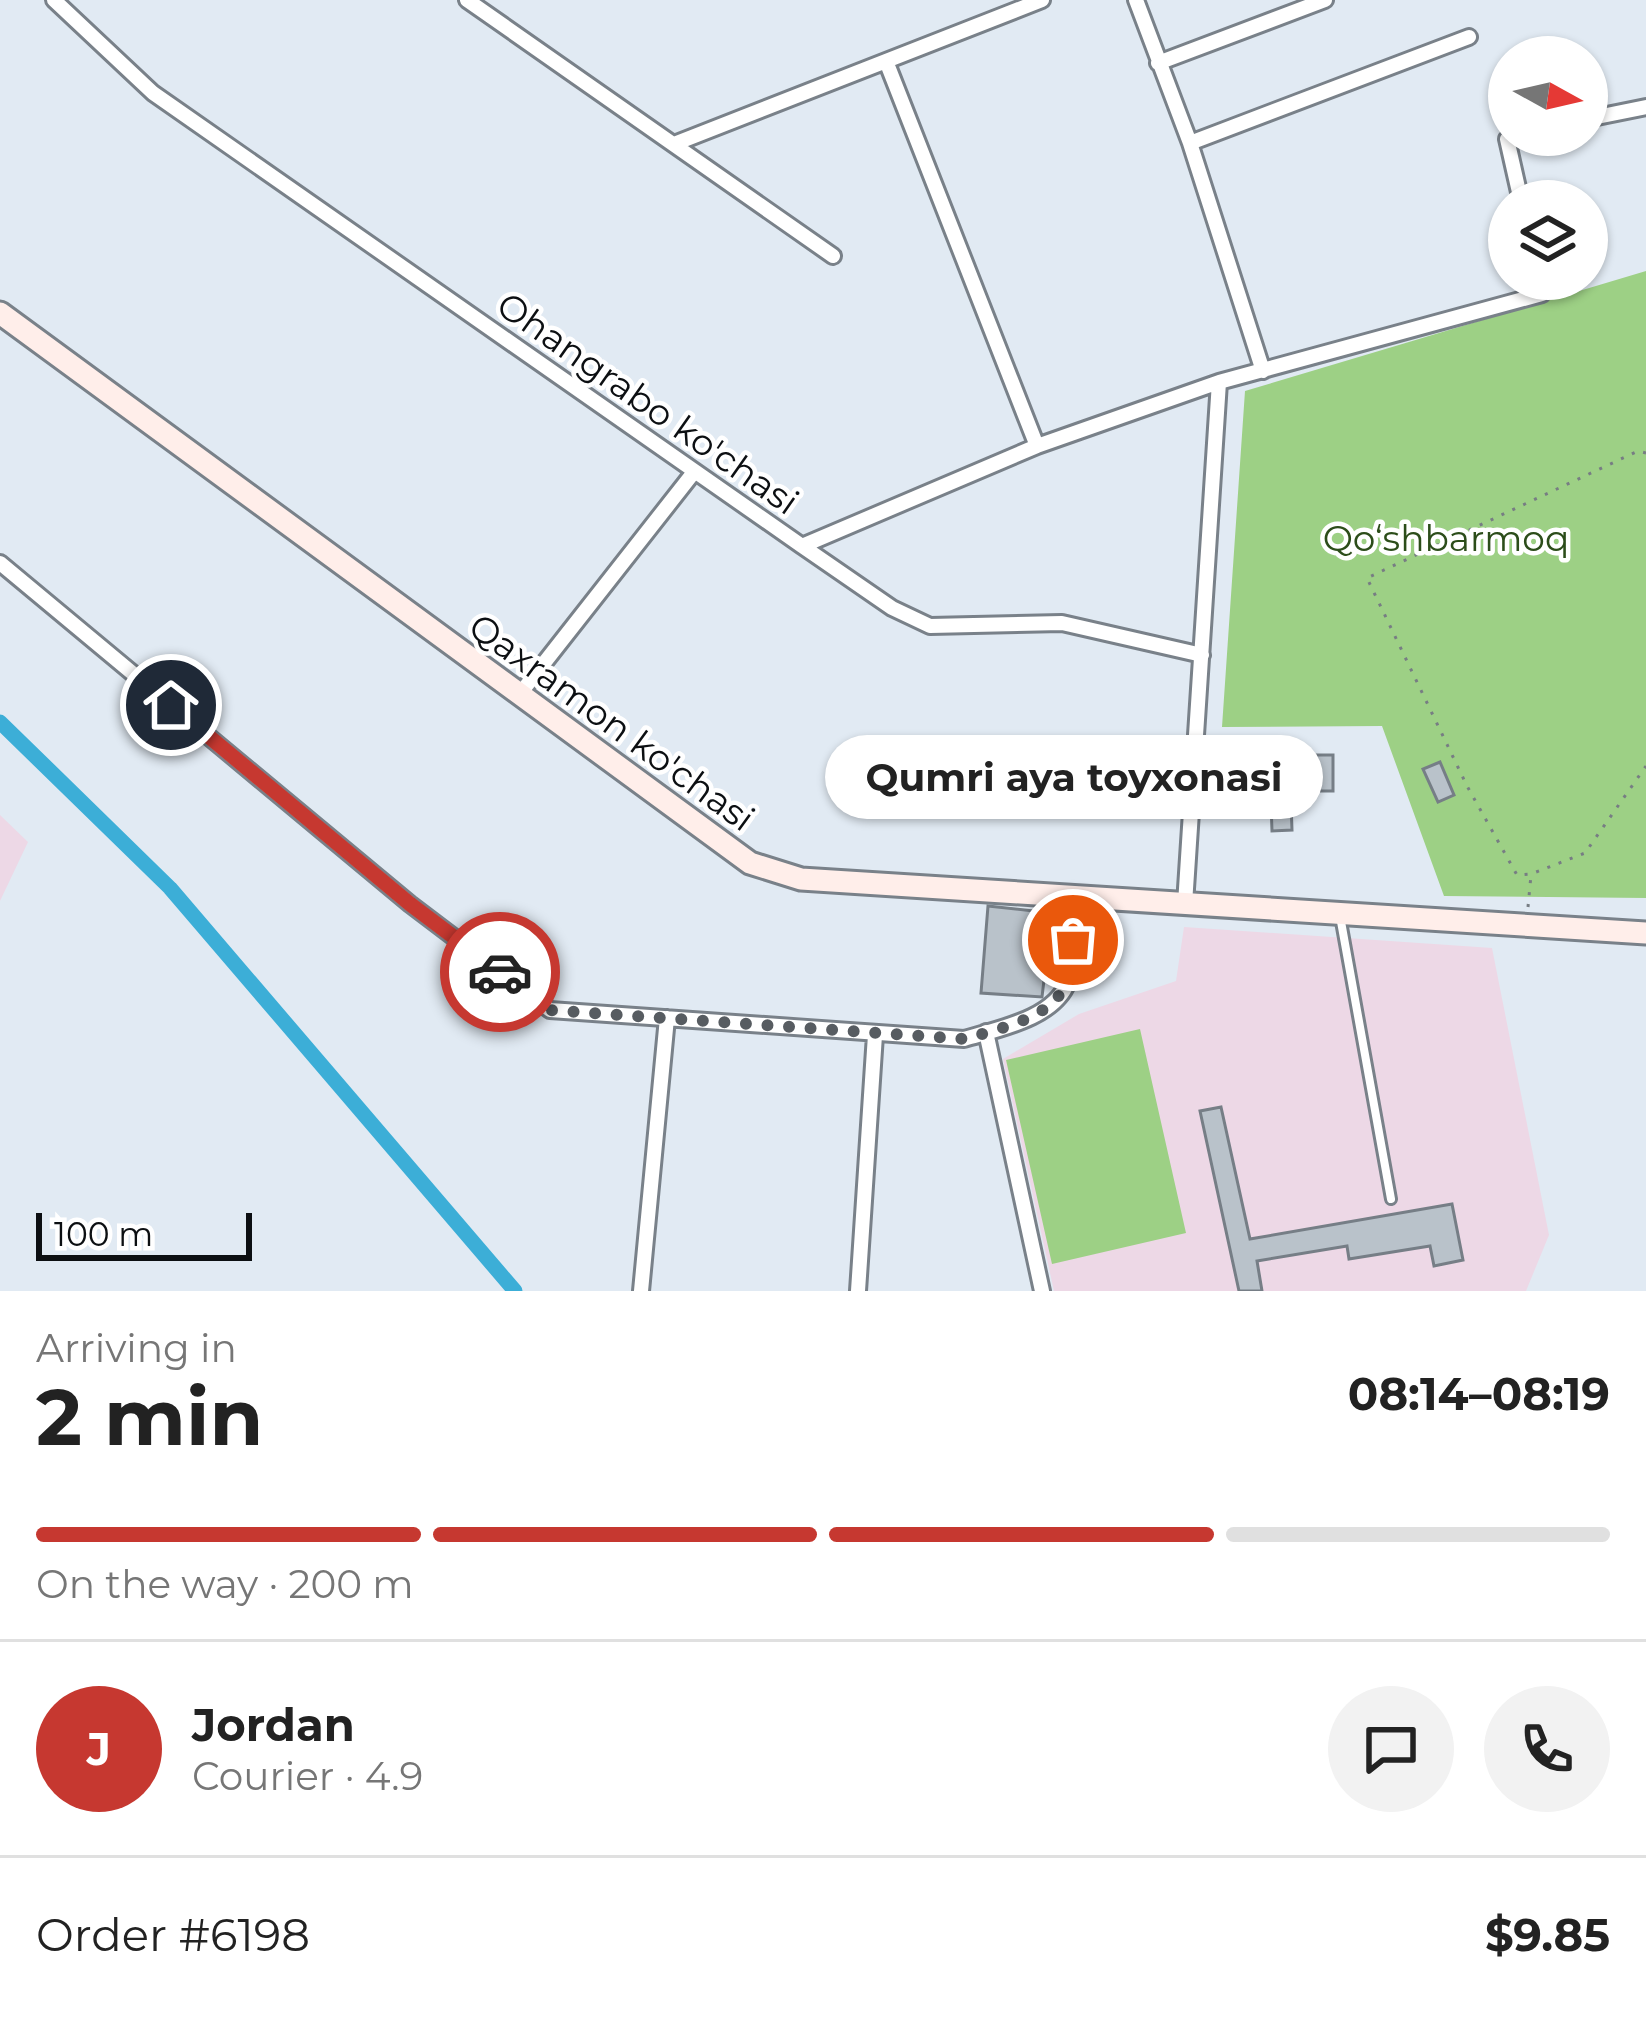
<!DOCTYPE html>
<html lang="en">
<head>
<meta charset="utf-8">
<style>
  body { margin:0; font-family:Montserrat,sans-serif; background:#f2f2f2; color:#222; height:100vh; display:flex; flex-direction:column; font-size:45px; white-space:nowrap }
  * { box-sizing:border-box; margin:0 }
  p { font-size:39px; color:#767676 }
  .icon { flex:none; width:66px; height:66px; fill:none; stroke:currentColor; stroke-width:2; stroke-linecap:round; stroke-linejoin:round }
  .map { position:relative; height:1291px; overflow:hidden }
  .sheet { display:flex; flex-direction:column; background:#fff; flex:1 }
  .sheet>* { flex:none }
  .needle { width:78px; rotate:98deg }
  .controls { position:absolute; left:1488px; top:36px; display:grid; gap:24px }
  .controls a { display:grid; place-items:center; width:120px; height:120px; border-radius:50%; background:#fff; box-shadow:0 3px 9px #0004; font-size:60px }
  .scale { position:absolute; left:36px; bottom:30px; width:216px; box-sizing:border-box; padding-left:12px; border:6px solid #0c0f12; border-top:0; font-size:33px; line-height:42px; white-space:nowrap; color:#0c0f12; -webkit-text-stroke:9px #fff; paint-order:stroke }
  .pin { position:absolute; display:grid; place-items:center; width:102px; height:102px; color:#fff; margin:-51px; border:6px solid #fff; border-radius:50%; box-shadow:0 3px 12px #0007 }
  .courier { position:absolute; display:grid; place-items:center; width:120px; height:120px; margin:-60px; border:9px solid #c63830; border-radius:50%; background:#fff; color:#222; box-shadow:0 3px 15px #0007 }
  .bubble { position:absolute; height:84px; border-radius:42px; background:#fff; box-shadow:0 3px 9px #0004; font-size:39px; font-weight:700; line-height:84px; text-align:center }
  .head em { font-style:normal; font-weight:700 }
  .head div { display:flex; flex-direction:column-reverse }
  .head { display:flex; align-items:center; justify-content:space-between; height:204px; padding:0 36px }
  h1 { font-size:78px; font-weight:700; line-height:90px }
  .bar { display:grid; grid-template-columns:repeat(4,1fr); gap:18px 12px; align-content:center; height:144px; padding:0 36px }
  .bar i { height:15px; border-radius:9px; background:#e0e0e0 }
  .bar .active { background:#c63830 }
  .bar p { grid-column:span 4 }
  .line { display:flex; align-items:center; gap:30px; padding:0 36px; border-top:3px solid #e0e0e0 }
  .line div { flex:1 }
  .round { display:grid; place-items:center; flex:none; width:126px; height:126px; border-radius:63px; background:#f2f2f2 }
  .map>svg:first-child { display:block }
  .education { fill:#edd8e6 }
  .green { fill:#9dd085 }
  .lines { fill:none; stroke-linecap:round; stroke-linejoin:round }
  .canal { stroke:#3caed7; stroke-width:15 }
  .building { fill:#b9c2ca; stroke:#767e86; stroke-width:3 }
  .lane-casing { stroke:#798189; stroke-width:14 }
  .street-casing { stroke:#798189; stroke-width:20 }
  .secondary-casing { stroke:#798189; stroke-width:27 }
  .path { stroke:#777d83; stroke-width:3; stroke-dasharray:3 9; stroke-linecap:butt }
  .lane { stroke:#fff; stroke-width:8 }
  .street { stroke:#fff; stroke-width:14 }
  .secondary { stroke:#ffeeea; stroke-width:21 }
  .done { stroke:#575c61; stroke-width:12; stroke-dasharray:0 21.6 }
  .route { stroke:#c63830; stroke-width:15 }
  .labels { text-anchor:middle; stroke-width:9; stroke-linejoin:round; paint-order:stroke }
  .street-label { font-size:36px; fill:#0c0f12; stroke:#fff }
  .park-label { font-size:36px; fill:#2c4d1a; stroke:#fff }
</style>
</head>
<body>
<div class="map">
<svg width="1646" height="1291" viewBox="0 0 1646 1291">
  <rect width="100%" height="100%" fill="#e1eaf3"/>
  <path class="education" d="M 0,815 L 28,842 L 0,901 Z
    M 1184,927 L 1492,948 L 1549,1235 L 1526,1291 L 1054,1291 L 1003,1059 L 1079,1014 L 1176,981 Z"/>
  <path class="green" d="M 1646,271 L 1646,898 L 1444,896 L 1382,726 L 1222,727 L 1245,391 Z
    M 1140,1029 L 1186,1233 L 1052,1264 L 1006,1060 Z"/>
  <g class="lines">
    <path class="canal" d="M 0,722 L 170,888 L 515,1291"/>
  </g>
  <path class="building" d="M 1294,755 L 1333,755 L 1333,791 L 1294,791 Z
    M 1440,762 L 1454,795 L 1438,802 L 1423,769 Z
    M 1291,802 L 1292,830 L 1272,831 L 1271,803 Z
    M 988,906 L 1052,913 L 1042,997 L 981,993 Z
    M 1221,1107 L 1250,1239 L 1452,1204 L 1463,1260 L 1434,1266 L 1430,1246 L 1349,1259 L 1347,1246 L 1257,1261 L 1262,1291 L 1239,1291 L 1200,1111 Z"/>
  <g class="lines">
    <defs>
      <path id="lane" d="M 1340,916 L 1391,1199"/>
      <path id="street" d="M 54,0 L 153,93 L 802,546 L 1037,446 L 1219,382 L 1542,294 L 1538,279
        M 467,0 L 833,256
        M 1136,0 L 1190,143 L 1263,371
        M 886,61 L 1037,446
        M 1158,63 L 1325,0
        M 1587,119 L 1646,107
        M 1190,143 L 1469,37
        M 674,144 L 1042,0
        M 1521,201 L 1507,139 L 1522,135
        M 802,546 L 892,608 L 930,626 L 1062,623 L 1202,655
        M 0,563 L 410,904 L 550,1010 L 964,1039 C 997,1029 1054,1019 1068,982 C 1076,957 1075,923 1079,897
        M 519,695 L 694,472
        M 1185,904 L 1219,382
        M 986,1032 L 1042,1291
        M 641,1291 L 667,1018
        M 858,1291 L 875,1035"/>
      <path id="secondary" d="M 0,313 L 750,863 L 801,879 L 1646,933"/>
    </defs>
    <use href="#lane" class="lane-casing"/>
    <use href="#street" class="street-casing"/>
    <use href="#secondary" class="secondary-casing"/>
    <path class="path" d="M 1646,453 L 1638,451 L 1367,578 L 1467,786 L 1517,875 L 1531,874 L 1585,853 L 1646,766
      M 1528,907 L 1531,875"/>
    <use href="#lane" class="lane"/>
    <use href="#street" class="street"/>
    <use href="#secondary" class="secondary"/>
  </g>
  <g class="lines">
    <path class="done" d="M 500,972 L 550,1010 L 964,1039 C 998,1029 1057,1018 1068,978 C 1071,966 1071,952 1073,940"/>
    <path class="route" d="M 171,705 L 410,904 L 500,972"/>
  </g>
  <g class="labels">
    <g class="street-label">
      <text transform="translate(648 403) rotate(35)" y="13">Ohangrabo ko'chasi</text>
      <text transform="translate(612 722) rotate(36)" y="13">Qaxramon ko'chasi</text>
    </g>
    <g class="park-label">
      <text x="1446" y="551">Qo‘shbarmoq</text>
    </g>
  </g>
</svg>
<div class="controls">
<a><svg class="needle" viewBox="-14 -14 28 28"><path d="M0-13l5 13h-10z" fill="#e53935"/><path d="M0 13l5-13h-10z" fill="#767676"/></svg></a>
<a><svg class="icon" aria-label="layers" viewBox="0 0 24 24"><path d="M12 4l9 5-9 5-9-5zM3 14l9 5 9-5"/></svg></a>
</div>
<div class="scale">100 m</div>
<div class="pin" style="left:1073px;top:940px;background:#ea580c"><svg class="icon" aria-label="bag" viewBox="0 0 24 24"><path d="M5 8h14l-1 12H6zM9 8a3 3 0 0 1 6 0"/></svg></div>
<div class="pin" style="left:171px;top:705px;background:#1f2937"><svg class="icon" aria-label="home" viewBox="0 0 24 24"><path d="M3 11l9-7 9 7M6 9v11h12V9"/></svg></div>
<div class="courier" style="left:500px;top:972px"><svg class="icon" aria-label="car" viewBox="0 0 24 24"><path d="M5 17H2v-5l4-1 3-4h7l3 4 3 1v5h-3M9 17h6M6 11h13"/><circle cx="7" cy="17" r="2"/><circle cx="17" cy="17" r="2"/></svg></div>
<div class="bubble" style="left:825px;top:735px;width:498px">Qumri aya toyxonasi</div>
</div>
<section class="sheet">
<div class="head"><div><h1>2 min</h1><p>Arriving in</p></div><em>08:14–08:19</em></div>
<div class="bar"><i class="active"></i><i class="active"></i><i class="active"></i><i></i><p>On the way · 200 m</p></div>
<div class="line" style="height:216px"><b class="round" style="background:#c63830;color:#fff">J</b><div><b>Jordan</b><p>Courier · 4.9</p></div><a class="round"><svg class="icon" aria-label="chat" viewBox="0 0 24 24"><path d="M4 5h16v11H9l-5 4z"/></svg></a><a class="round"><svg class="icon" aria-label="phone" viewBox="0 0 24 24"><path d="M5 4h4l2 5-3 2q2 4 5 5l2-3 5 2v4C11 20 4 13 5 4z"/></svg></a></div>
<div class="line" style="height:156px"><div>Order #6198</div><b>$9.85</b></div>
</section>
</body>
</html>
